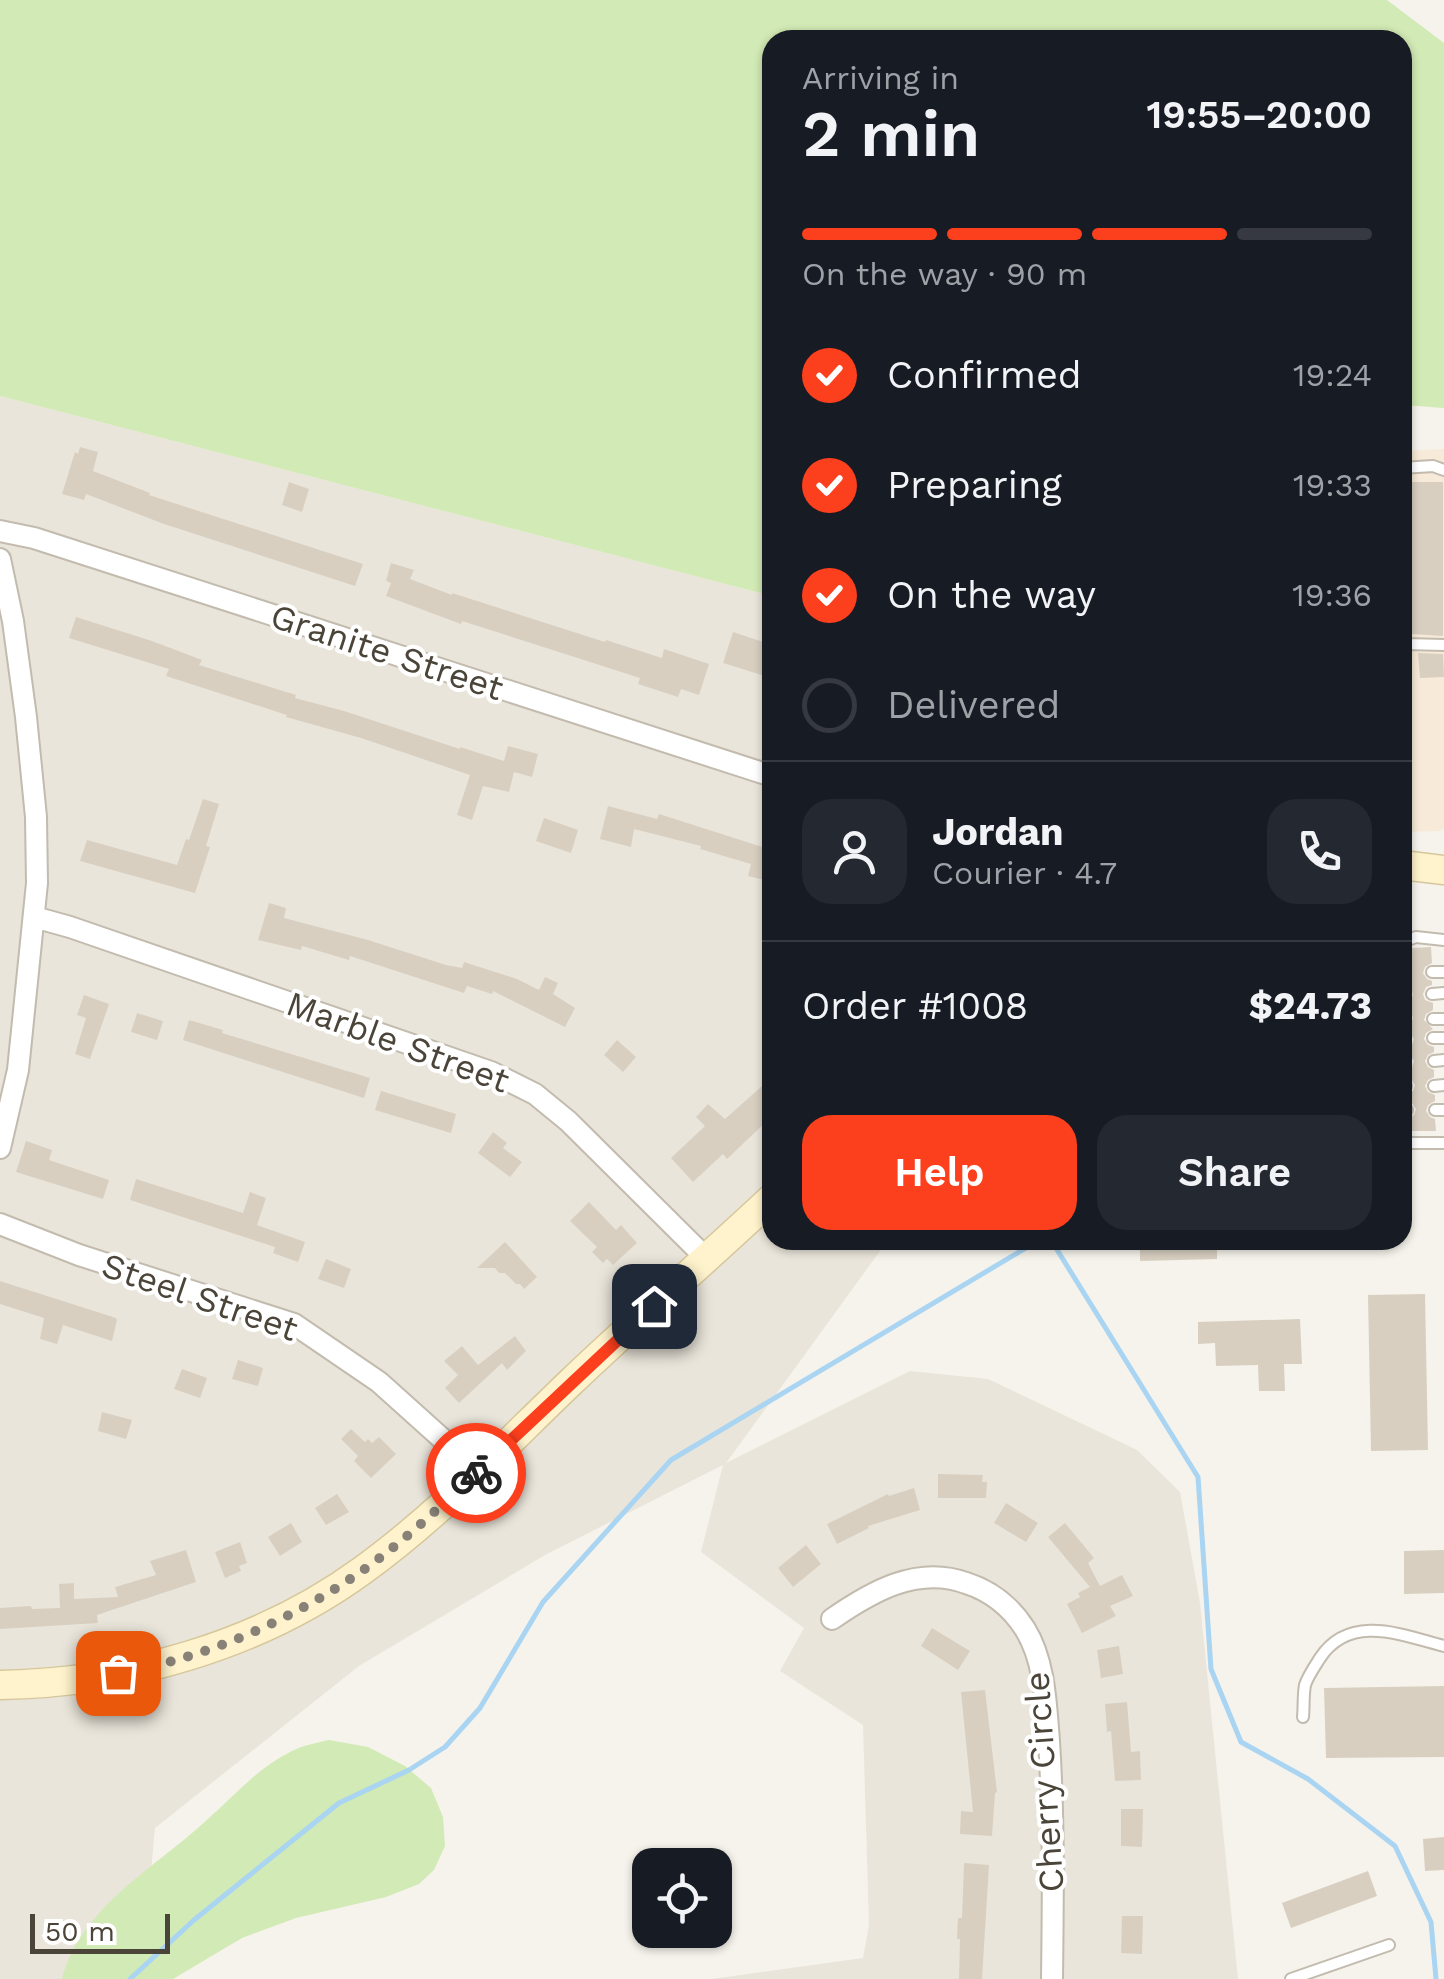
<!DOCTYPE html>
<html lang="en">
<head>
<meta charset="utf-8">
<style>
  body { margin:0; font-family:"Work Sans",sans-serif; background:#242831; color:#f1f3f6; height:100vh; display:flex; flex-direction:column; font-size:38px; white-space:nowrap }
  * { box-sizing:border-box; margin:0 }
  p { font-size:32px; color:#9ea1a6 }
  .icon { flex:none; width:55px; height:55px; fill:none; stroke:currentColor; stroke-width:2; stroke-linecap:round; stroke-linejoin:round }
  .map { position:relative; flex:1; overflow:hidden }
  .panel { position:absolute; left:762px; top:30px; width:650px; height:1220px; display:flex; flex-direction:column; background:#171b24; border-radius:30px; box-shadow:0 2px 8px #0004 }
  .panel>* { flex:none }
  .tools { position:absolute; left:632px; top:1848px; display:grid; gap:20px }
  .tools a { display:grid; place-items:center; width:100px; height:100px; border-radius:20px; background:#171b24; box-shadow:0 2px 8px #0004; font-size:50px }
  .scale { position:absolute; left:30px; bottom:25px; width:140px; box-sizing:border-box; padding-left:10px; border:5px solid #4b4439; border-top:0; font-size:28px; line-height:35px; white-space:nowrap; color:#4b4439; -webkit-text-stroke:8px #fff; paint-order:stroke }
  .pin { position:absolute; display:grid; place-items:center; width:85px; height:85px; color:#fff; margin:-42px; border-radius:20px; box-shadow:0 5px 15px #0006 }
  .courier { position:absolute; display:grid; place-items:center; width:100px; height:100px; margin:-50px; border:8px solid #fc3f1d; border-radius:50%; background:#fff; color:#222; box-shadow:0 2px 12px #0007 }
  .overview em { font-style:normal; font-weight:600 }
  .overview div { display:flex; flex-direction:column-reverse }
  .overview { display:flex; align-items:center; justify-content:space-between; height:170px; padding:0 40px }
  h1 { font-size:65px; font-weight:600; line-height:75px }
  .bar { display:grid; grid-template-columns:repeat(4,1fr); gap:15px 10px; align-content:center; height:120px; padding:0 40px }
  .bar i { height:12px; border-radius:8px; background:#363941 }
  .bar .active { background:#fc3f1d }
  .bar p { grid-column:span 4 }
  .line { display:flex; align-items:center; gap:25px; padding:0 40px; border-top:2px solid #363941 }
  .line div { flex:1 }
  .round { display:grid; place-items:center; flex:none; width:105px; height:105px; border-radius:30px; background:#242831 }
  ol { padding:0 40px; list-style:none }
  li { display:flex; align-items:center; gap:30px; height:110px }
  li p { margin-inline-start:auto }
  li .icon { padding:10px; border-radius:50%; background:#fc3f1d; color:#fff; stroke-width:4 }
  li:last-child { color:#9ea1a6 }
  li i { width:55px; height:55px; border:5px solid #363941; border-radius:50% }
  .button { display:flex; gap:20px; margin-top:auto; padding:20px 40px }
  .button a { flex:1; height:115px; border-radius:30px; background:#fc3f1d; color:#fff; font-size:40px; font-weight:600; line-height:115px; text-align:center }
  .button a+a { background:#242831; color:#f1f3f6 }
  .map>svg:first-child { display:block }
  .residential { fill:#eae5da }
  .commercial { fill:#f7ead8 }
  .green { fill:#d2eab5 }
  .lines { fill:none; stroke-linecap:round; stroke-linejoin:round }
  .stream { stroke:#a9d4f2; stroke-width:5 }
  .building { fill:#d8cfc1 }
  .lane-casing { stroke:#c2bbae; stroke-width:14 }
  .street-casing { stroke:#c2bbae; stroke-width:24 }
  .secondary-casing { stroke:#d6c79b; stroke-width:31 }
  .lane { stroke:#fff; stroke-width:10 }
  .street { stroke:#fff; stroke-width:20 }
  .secondary { stroke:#fff3cd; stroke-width:28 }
  .done { stroke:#878178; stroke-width:10; stroke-dasharray:0 18 }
  .route { stroke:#fc3f1d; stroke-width:12 }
  .labels { text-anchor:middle; stroke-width:8; stroke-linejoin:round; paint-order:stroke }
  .street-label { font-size:35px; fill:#4b4439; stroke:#fff }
</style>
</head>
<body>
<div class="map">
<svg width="1444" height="1979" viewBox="0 0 1444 1979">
  <rect width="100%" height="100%" fill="#f6f3ec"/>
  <path class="residential" d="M 0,396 L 772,596 L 772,1240 L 888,1240 L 726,1463 L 910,1371 L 988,1379 L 1137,1450 L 1180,1492 L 1200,1603 L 1238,1979 L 712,1979 L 863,1958 L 869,1925 L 863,1725 L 780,1671 L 804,1628 L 701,1552 L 723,1465 L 545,1555 L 359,1666 L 155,1828 L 141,1979 L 0,1979 Z"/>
  <path class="commercial" d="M 1444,449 L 1444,828 L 1440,831 L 1403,832 L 1403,451 Z"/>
  <path class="green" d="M 0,0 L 1387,0 L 1444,43 L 1444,408 L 1403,405 L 1402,40 L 772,40 L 772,596 L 0,396 Z
    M 329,1740 L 368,1747 L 405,1766 L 431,1788 L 443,1817 L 445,1846 L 434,1870 L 419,1884 L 386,1897 L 296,1918 L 242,1938 L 173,1979 L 62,1979 C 81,1906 157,1867 209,1818 C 236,1794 259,1767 292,1751 C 303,1745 317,1743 329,1740 Z"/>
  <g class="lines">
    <path class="stream" d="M 1051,1240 L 1198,1477 L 1211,1669 L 1241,1742 L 1308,1779 L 1395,1846 L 1431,1922 L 1436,1979
      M 130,1979 L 194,1920 L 339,1803 L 409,1770 L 445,1747 L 480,1708 L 543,1602 L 671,1460 L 1039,1240"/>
  </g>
  <path class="building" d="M 80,447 L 98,452 L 93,471 L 150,493 L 149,495 L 363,564 L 355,586 L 164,524 L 86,494 L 84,500 L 62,494 L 75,452 L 78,454 Z
    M 289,482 L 309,489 L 302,512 L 282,505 Z
    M 1409,482 L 1443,482 L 1443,636 L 1412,634 L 1411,575 L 1402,575 L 1402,540 L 1410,540 Z
    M 391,563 L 414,570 L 410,579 L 452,595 L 452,593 L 605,642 L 606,640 L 662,658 L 664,649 L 709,664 L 699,695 L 681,689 L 678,697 L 638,684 L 640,678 L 462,621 L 461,624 L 386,596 L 391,583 L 386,581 Z
    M 76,617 L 152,641 L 202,660 L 199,665 L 296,695 L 295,698 L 344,711 L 460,749 L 460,747 L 504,761 L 508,746 L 538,754 L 532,777 L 514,772 L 509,792 L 483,786 L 472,820 L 457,815 L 470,775 L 361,738 L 286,717 L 287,715 L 166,676 L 169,669 L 69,638 Z
    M 733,632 L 772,645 L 772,662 L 768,677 L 723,663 Z
    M 1418,653 L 1443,654 L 1444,677 L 1420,678 Z
    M 203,799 L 219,804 L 206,846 L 210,847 L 195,893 L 80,861 L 87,840 L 177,865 L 186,839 L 189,840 Z
    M 608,806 L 657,819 L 659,814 L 772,850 L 772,867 L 768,881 L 748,876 L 751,864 L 700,849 L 701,846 L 634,829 L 631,847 L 600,839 Z
    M 544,818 L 578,830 L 571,853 L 536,841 Z
    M 269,903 L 286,908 L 284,918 L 368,940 L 446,965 L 462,968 L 464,962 L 517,979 L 539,990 L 545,977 L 558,983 L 553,994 L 575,1008 L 565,1027 L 493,991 L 492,994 L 467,986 L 464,993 L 350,956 L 349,960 L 302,946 L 301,950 L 258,940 Z
    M 1431,947 L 1432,963 L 1425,967 L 1423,973 L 1427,979 L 1432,981 L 1432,985 L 1426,987 L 1423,994 L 1425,1000 L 1433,1003 L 1433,1010 L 1426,1014 L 1424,1020 L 1433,1029 L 1426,1033 L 1424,1039 L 1428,1045 L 1434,1047 L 1434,1052 L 1428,1055 L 1425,1061 L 1428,1067 L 1434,1070 L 1434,1077 L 1428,1080 L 1425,1086 L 1428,1092 L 1435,1095 L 1435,1101 L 1428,1105 L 1426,1111 L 1430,1117 L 1435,1119 L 1436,1131 L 1407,1131 L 1407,1119 L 1414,1115 L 1416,1109 L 1412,1103 L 1406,1101 L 1406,1095 L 1413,1091 L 1415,1085 L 1411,1079 L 1406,1077 L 1406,1071 L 1412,1067 L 1414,1061 L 1410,1055 L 1405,1053 L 1405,1049 L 1412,1045 L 1414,1039 L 1410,1033 L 1405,1031 L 1404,1027 L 1411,1024 L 1413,1018 L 1410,1011 L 1404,1009 L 1404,1004 L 1411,1000 L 1413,994 L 1409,988 L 1404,986 L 1403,983 L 1410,979 L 1412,973 L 1408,967 L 1403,965 L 1403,951 L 1412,948 Z
    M 84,995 L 109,1004 L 90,1059 L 75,1054 L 86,1018 L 77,1015 Z
    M 137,1013 L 163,1021 L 157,1040 L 131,1032 Z
    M 189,1020 L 223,1030 L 222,1033 L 370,1078 L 364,1098 L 183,1040 Z
    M 617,1040 L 636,1057 L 623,1072 L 604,1055 Z
    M 772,1077 L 772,1116 L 727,1159 L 723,1154 L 693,1182 L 671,1158 L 705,1126 L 696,1117 L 708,1104 L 725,1119 Z
    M 381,1091 L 456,1114 L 451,1133 L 375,1110 Z
    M 493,1132 L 507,1143 L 503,1148 L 522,1162 L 510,1177 L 478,1153 Z
    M 26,1141 L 52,1150 L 49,1160 L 109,1180 L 103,1199 L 16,1172 Z
    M 136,1179 L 243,1213 L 250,1192 L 266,1198 L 257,1225 L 305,1242 L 298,1262 L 273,1253 L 275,1247 L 130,1200 Z
    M 589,1202 L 616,1230 L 621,1225 L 637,1243 L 613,1265 L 607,1259 L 603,1263 L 592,1252 L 597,1247 L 570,1221 Z
    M 1140,1240 L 1217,1240 L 1217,1259 L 1140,1261 Z
    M 505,1242 L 537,1277 L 524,1289 L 520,1284 L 516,1284 L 505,1273 L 499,1273 L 495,1268 L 477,1268 Z
    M 326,1259 L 351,1269 L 344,1288 L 318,1279 Z
    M 0,1281 L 116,1318 L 117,1320 L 112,1341 L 63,1325 L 57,1344 L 40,1339 L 44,1318 L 0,1304 Z
    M 1425,1294 L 1428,1450 L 1371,1451 L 1368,1295 Z
    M 1300,1319 L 1302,1364 L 1284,1364 L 1285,1391 L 1259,1391 L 1258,1365 L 1216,1366 L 1215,1343 L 1198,1344 L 1198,1322 Z
    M 515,1336 L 526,1351 L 507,1370 L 502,1363 L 459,1403 L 445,1388 L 458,1375 L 444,1361 L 462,1346 L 478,1365 Z
    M 238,1360 L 263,1368 L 258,1386 L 232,1379 Z
    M 182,1369 L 207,1378 L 200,1398 L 174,1389 Z
    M 102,1412 L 132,1420 L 126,1439 L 98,1431 Z
    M 351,1429 L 365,1442 L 368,1439 L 372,1443 L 379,1437 L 396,1454 L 371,1478 L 354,1461 L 358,1456 L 341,1439 Z
    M 938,1474 L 983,1475 L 982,1482 L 987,1482 L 986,1498 L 938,1498 Z
    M 914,1488 L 920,1510 L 868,1526 L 869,1528 L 837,1544 L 827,1524 L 888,1494 L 889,1496 Z
    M 337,1494 L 349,1512 L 326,1525 L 315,1508 Z
    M 1006,1503 L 1038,1523 L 1026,1542 L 994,1523 Z
    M 291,1523 L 302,1542 L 280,1556 L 268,1537 Z
    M 1065,1523 L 1094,1558 L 1088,1563 L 1100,1586 L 1122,1575 L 1133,1596 L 1110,1606 L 1116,1616 L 1082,1633 L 1067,1604 L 1080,1597 L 1078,1593 L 1090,1587 L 1048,1537 Z
    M 240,1542 L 247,1563 L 239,1566 L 241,1571 L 225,1578 L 215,1552 Z
    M 806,1545 L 821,1564 L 793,1587 L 778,1568 Z
    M 186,1550 L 196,1582 L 97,1615 L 98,1623 L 0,1629 L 0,1608 L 31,1606 L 32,1609 L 60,1608 L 59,1584 L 74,1583 L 74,1599 L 118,1597 L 115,1587 L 156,1575 L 150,1561 Z
    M 1444,1550 L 1444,1593 L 1404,1594 L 1404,1551 Z
    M 932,1628 L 970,1651 L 958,1670 L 921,1646 Z
    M 1119,1646 L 1123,1674 L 1101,1678 L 1097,1650 Z
    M 1444,1686 L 1444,1757 L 1326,1758 L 1324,1688 Z
    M 985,1690 L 997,1792 L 995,1793 L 992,1836 L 960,1834 L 961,1811 L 973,1812 L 961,1692 Z
    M 1127,1702 L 1131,1752 L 1140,1751 L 1141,1780 L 1115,1781 L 1111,1731 L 1107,1732 L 1105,1704 Z
    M 1121,1809 L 1143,1809 L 1142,1847 L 1121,1846 Z
    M 1444,1837 L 1444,1870 L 1425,1871 L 1423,1839 Z
    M 964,1863 L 989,1865 L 982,1979 L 959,1979 L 960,1939 L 957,1939 L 958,1918 L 962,1918 Z
    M 1368,1871 L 1377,1896 L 1291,1928 L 1282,1903 Z
    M 1122,1916 L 1143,1916 L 1142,1954 L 1121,1953 Z"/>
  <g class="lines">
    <defs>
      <path id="lane" d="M 1402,468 L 1433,466 L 1444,470
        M 1402,642 L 1406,644 L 1444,645
        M 1402,942 L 1416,937 L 1444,940
        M 1432,972 L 1444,972
        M 1402,974 L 1403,974
        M 1432,994 L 1444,993
        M 1402,995 L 1404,995
        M 1402,1019 L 1404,1018
        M 1433,1019 L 1444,1019
        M 1433,1038 L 1444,1038
        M 1402,1040 L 1405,1040
        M 1434,1061 L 1444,1060
        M 1402,1062 L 1405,1062
        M 1402,1086 L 1406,1086
        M 1434,1086 L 1444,1085
        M 1402,1110 L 1407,1110
        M 1435,1110 L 1444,1110
        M 1402,1143 L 1444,1143
        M 1303,1717 C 1304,1707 1303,1696 1305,1685 C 1308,1676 1315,1666 1320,1658 C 1350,1613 1402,1635 1444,1646
        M 1291,1979 L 1389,1945"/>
      <path id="street" d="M 0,531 L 34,538 L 772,776
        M 0,559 L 13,621 L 26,717 L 36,817 L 37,883 L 18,1070 L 0,1148
        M 34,917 L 70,927 L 491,1072 L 535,1094 L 568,1121 L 707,1259
        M 0,1224 L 79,1255 L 294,1324 L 379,1382 L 478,1471
        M 832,1619 C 871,1592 917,1565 966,1583 C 991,1591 1011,1607 1025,1629 C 1045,1661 1046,1705 1049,1741 C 1054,1820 1053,1900 1052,1979"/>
      <path id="secondary" d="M 1402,865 L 1444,870
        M 0,1685 C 127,1683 259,1646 363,1570 C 439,1515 504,1446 571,1382 C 637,1319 706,1260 772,1198"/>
    </defs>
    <use href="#lane" class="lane-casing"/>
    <use href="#street" class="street-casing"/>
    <use href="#secondary" class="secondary-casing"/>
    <use href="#lane" class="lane"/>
    <use href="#street" class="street"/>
    <use href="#secondary" class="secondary"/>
  </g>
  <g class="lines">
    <path class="done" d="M 118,1673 C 203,1659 288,1622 359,1573 C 401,1544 439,1508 476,1473"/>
    <path class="route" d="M 476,1473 L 654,1306"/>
  </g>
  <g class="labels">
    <g class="street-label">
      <text transform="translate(387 652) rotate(18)" y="12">Granite Street</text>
      <text transform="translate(398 1042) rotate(20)" y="12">Marble Street</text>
      <text transform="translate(200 1297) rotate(19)" y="12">Steel Street</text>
      <text transform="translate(1044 1782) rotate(-94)" y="12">Cherry Circle</text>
    </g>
  </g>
</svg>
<div class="tools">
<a><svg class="icon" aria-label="locate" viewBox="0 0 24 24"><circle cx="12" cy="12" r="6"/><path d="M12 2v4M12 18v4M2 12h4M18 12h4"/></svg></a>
</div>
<div class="scale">50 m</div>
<div class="pin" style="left:118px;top:1673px;background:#ea580c"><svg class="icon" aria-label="bag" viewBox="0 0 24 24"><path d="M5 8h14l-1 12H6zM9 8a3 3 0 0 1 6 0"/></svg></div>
<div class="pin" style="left:654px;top:1306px;background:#1f2937"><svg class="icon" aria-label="home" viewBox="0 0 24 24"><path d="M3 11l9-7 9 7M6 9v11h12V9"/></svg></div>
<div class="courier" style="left:476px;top:1473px"><svg class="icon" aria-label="bike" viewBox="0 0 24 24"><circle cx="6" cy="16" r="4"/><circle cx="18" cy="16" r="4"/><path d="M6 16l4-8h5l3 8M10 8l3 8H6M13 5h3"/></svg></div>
<section class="panel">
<div class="overview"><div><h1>2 min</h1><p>Arriving in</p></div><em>19:55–20:00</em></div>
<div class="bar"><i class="active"></i><i class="active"></i><i class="active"></i><i></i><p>On the way · 90 m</p></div>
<ol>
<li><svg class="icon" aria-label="check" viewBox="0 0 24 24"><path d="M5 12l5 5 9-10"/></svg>Confirmed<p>19:24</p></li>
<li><svg class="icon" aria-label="check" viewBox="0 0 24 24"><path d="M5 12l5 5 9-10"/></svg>Preparing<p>19:33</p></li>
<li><svg class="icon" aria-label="check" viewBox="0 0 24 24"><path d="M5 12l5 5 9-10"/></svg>On the way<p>19:36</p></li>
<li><i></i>Delivered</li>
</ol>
<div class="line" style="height:180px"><a class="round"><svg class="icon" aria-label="person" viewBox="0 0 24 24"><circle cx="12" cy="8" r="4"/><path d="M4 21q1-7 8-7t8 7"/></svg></a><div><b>Jordan</b><p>Courier · 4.7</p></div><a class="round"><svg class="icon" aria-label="phone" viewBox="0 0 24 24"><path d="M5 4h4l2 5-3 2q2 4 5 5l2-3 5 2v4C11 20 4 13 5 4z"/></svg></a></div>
<div class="line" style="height:130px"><div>Order #1008</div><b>$24.73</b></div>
<div class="button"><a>Help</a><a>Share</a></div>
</section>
</div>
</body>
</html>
